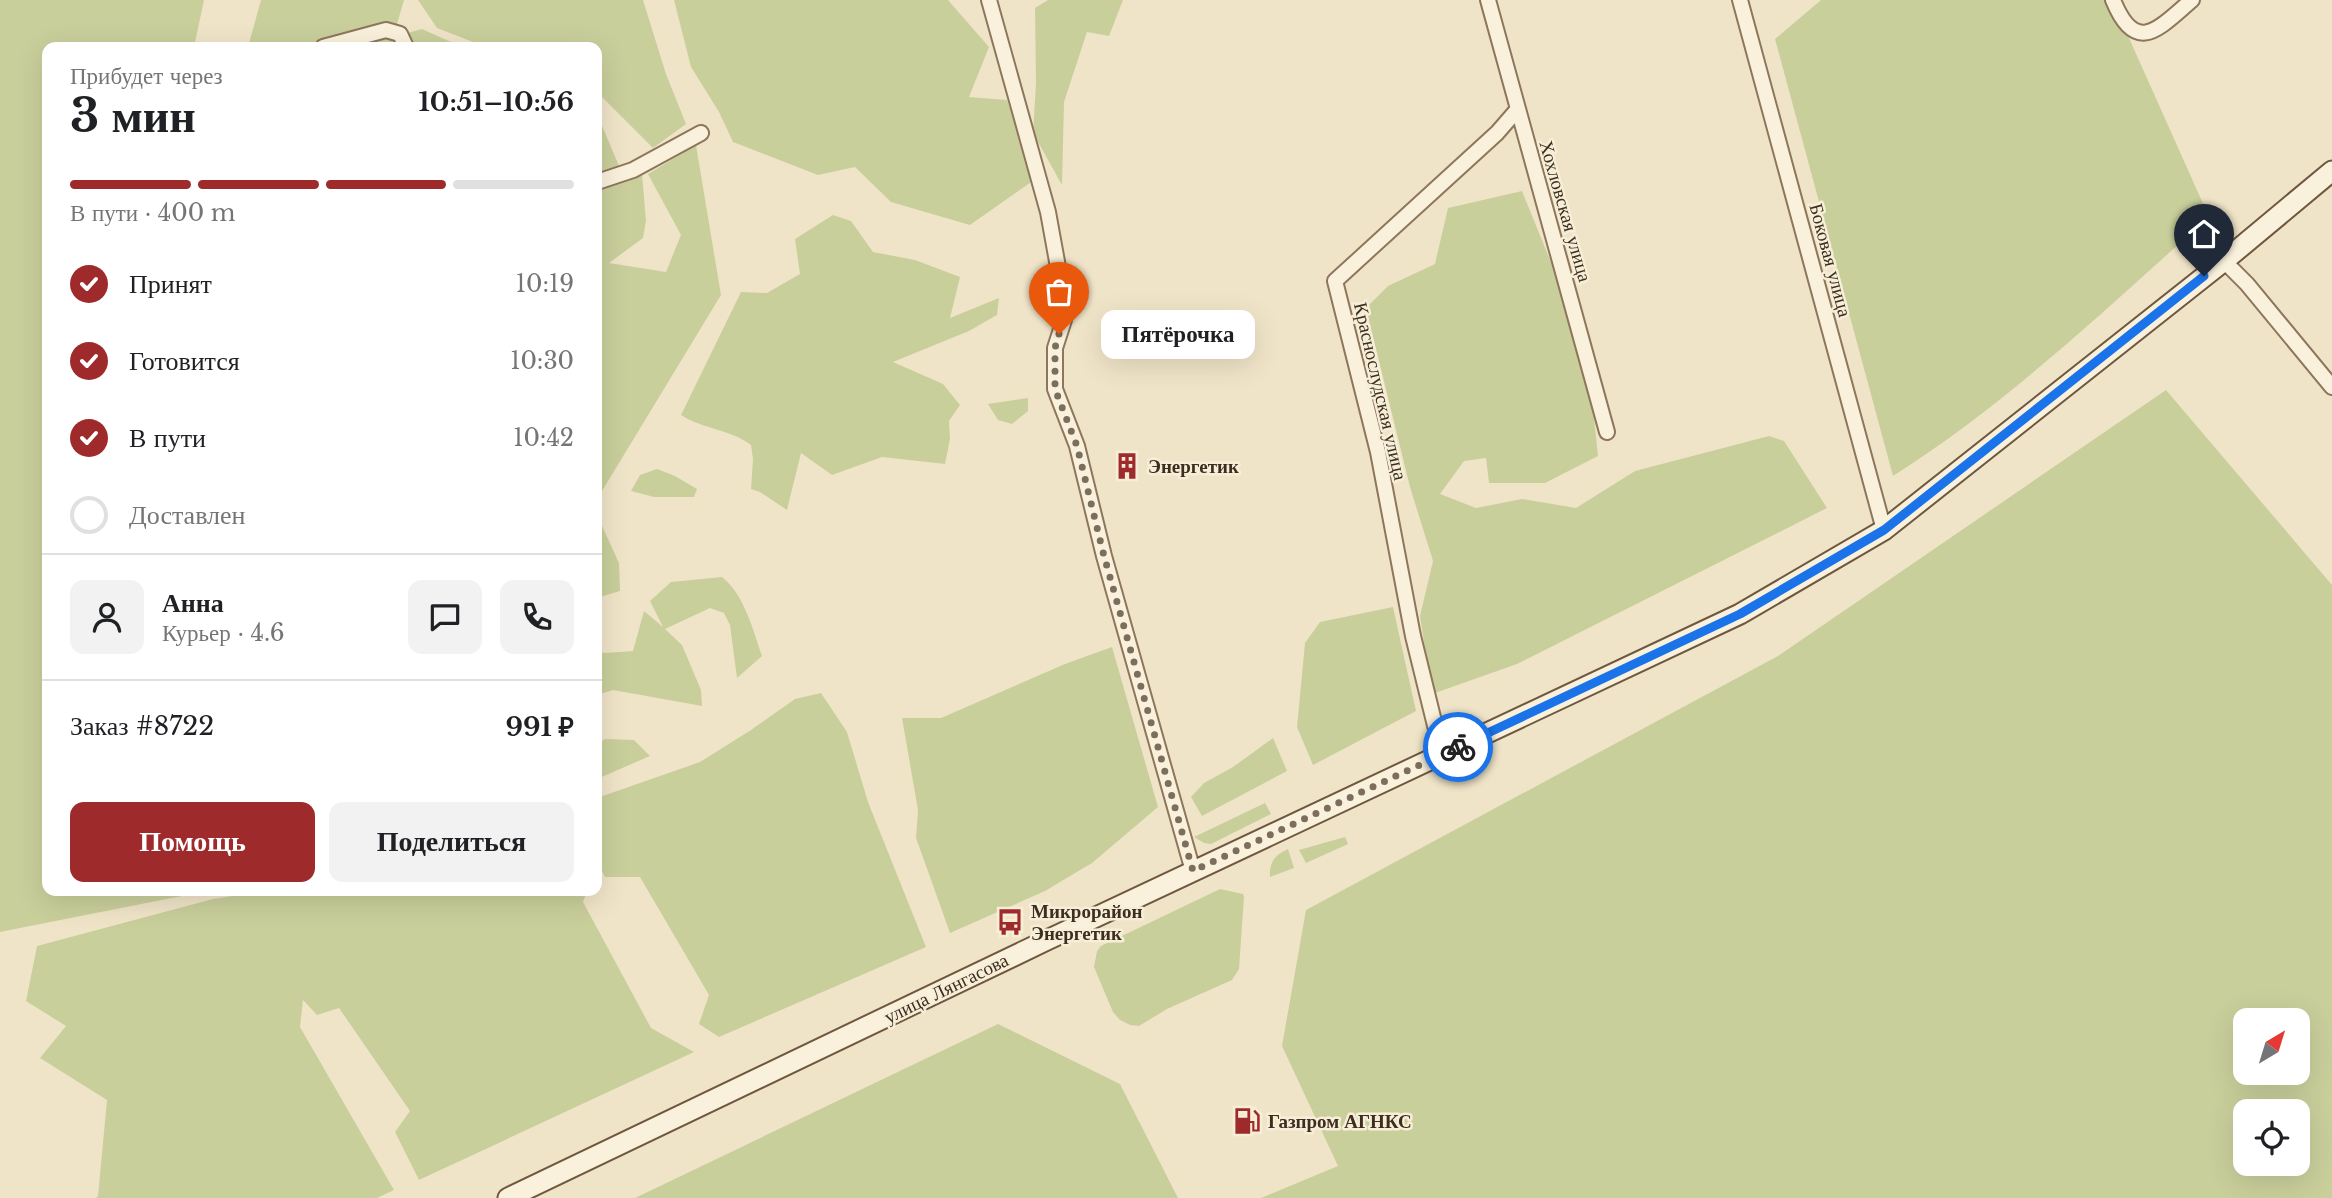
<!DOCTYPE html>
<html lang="ru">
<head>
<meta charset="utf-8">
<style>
  body { margin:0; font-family:"Libre Baskerville",serif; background:#f2f2f2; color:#202124; height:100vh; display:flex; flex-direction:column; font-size:26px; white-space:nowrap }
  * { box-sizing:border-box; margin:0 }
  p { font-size:23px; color:#757577 }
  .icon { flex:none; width:38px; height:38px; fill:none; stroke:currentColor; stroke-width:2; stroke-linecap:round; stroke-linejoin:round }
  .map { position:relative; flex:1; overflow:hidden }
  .sheet { position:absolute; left:42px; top:42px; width:560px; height:854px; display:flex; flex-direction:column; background:#fff; border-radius:14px; box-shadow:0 7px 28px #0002 }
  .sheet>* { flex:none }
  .needle { width:46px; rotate:38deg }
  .fabs { position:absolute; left:2233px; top:1008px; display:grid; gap:14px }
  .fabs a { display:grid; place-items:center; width:77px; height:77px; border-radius:14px; background:#fff; box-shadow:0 7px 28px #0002; font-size:35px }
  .pin { position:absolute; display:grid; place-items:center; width:60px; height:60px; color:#fff; margin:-72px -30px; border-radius:50% 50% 50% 0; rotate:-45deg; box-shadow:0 0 7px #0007 }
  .pin .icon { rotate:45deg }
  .courier { position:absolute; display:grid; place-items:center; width:70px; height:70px; margin:-35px; border:5px solid #1a73e8; border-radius:50%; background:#fff; color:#222; box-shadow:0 2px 9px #0007 }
  .bubble { position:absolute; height:49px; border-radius:14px; background:#fff; box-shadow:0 7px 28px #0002; font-size:23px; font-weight:700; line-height:49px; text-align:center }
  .overview em { font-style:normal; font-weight:700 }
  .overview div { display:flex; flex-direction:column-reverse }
  .overview { display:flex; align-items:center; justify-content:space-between; height:119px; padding:0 28px }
  h1 { font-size:46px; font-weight:700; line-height:52px }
  .bar { display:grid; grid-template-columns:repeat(4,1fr); gap:10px 7px; align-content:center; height:84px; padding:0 28px }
  .bar i { height:9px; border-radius:5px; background:#e0e0e0 }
  .bar .current { background:#9e2a2b }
  .bar p { grid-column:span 4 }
  .line { display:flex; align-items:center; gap:18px; padding:0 28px; border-top:2px solid #e0e0e0 }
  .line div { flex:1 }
  .round { display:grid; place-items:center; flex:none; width:74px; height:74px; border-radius:14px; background:#f2f2f2 }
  ol { padding:0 28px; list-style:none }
  li { display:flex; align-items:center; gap:21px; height:77px }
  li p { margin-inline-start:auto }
  li .icon { padding:7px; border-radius:50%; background:#9e2a2b; color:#fff; stroke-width:4 }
  li:last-child { color:#757577 }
  li i { width:38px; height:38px; border:4px solid #e0e0e0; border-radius:50% }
  .button { display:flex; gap:14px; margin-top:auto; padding:14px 28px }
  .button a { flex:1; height:80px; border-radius:14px; background:#9e2a2b; color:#fff; font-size:28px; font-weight:700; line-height:80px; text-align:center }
  .button a+a { background:#f2f2f2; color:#202124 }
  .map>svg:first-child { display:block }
  .green { fill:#c9cf9b; fill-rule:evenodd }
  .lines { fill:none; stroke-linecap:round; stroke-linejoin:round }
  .minor-casing { stroke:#8d765c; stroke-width:18 }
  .secondary-casing { stroke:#6f573f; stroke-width:23 }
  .minor { stroke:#faf1dc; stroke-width:14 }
  .secondary { stroke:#faf1dc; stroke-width:19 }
  .done { stroke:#7c6e5b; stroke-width:7; stroke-dasharray:0 12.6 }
  .route { stroke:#1a73e8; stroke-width:9 }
  .labels { text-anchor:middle; stroke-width:5; stroke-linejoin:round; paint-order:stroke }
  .street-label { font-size:19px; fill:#3d2e20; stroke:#f7eed8 }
  .poi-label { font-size:19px; font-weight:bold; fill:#3d2e20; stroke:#f7eed8; text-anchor:start }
</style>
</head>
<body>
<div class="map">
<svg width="2332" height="1198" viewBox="0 0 2332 1198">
  <rect width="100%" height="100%" fill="#f0e4c8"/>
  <path class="green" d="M 0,0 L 204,0 L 194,47 L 47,47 L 47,891 L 207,891 L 0,932 Z
    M 261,0 L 404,0 L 395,31 L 383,40 L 422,29 L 462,47 L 248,47 Z
    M 418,0 L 643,0 L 666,74 L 686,124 L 653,148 L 597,92 L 597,47 L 486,47 L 437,28 Z
    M 674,0 L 948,0 L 989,47 L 969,97 L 1007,100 L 1034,180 L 970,225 L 891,202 L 855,167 L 818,175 L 733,142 L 719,112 L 691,67 Z
    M 1048,0 L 1123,0 L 1109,36 L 1087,32 L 1064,102 L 1062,185 L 1033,133 L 1036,83 L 1035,8 Z
    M 1821,0 L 2112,0 L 2209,217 C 2107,308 2008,403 1893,476 L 1775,39 Z
    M 597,114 L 619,166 L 597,174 Z
    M 696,145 L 721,295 L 602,491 L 597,486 L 597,193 L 615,181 L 642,174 L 646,221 L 643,238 L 609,263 L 666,272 L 681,235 L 648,174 Z
    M 1522,191 L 1587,351 L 1598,456 L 1545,483 L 1489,483 L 1486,458 L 1464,461 L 1440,494 L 1476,508 L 1522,499 L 1576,508 L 1635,471 L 1769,436 L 1784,441 L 1827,508 L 1517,664 L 1432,694 L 1420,616 L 1433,561 L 1410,487 L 1366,308 L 1388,286 L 1435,264 L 1448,208 Z
    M 833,215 L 851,221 L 873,252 L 915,260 L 960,277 L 950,318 L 999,298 L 997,315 L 969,331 L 893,362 L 943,384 L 960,405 L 949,421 L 950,439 L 945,464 L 882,457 L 832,475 L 801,453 L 787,510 L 760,492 L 751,489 L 753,459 L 751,445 C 730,429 705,430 681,415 L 741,292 L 767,293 L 800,274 L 795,239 Z
    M 2166,390 L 2332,585 L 2332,1198 L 1261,1198 L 1338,1166 L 1282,1046 L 1306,910 L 1778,656 ZM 2245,1020 L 2298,1020 L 2298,1073 L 2245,1073 ZM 2245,1111 L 2298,1111 L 2298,1164 L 2245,1164 Z
    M 1028,398 L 1028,411 L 1012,424 L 998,420 L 988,404 Z
    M 657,469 L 675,476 L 697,489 L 694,497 L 654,497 L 631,491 L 640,475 Z
    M 597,515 L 619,563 L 620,591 L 597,598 Z
    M 722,577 C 744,594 753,630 762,656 L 737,678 L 730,625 L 724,613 L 710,608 L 665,629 L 682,645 L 701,690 L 702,706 L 613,690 L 597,695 L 597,651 L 605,653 L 633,651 L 644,611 L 663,627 L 650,601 L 671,582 Z
    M 1393,607 L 1416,711 L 1313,765 L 1297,727 L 1305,643 L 1320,622 Z
    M 1112,647 L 1158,807 L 1092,863 L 1045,891 L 950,933 L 916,838 L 918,810 L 902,718 L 941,718 L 1065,664 Z
    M 821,693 L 847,732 L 868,802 L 926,947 L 719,1037 L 699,1024 L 709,995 L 640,877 L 605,877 L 597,861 L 597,798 L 700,762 L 751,730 L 795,699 Z
    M 1273,738 L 1287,771 L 1202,816 L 1191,797 L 1204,783 L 1233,767 Z
    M 605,739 L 634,740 L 650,756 L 597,779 L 597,744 Z
    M 1265,803 L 1271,814 L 1211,844 L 1204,843 L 1194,837 Z
    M 1345,837 L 1348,844 L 1306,863 L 1299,850 Z
    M 1288,849 L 1294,868 L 1270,877 C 1269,862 1275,855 1288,849 Z
    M 1220,889 L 1243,894 L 1244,897 L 1239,969 L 1232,980 L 1167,1009 L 1139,1026 L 1130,1025 L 1120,1020 L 1113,1012 L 1094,967 L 1097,951 L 1101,946 Z
    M 264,891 L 587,891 L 583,902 L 651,1028 L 694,1052 L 419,1180 L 395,1132 L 410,1111 L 339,1008 L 317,1015 L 303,1000 L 300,1027 L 394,1190 L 377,1198 L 96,1198 L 98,1196 L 107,1100 L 40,1058 L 66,1026 L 26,1001 L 37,946 L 213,899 Z
    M 998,1024 L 1120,1084 L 1178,1198 L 635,1198 Z"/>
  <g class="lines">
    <defs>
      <path id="minor" d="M 989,0 L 1048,212 L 1062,289 L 1064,320 L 1055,348 L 1055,389 L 1077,446 L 1104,556 L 1193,871
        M 1488,0 L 1607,432
        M 1740,0 L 1884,530
        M 2113,0 C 2136,57 2159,28 2192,0
        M 323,47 L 386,30 L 400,34 L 406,47
        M 597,182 L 633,170 L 701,133
        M 2224,261 L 2247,284 L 2332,387
        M 1442,754 L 1413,636 L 1378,452 L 1335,281 L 1497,133 L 1517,110"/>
      <path id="secondary" d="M 508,1198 L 1045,941 L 1740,614 L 1884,530 L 2224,261 L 2332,171"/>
    </defs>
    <use href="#minor" class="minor-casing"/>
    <use href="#secondary" class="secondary-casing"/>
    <use href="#minor" class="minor"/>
    <use href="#secondary" class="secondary"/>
  </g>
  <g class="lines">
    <path class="done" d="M 1059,334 L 1055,348 L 1055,389 L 1077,446 L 1104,556 L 1193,871 L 1458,747"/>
    <path class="route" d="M 1458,747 L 1740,614 L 1884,530 L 2204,276"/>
  </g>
  <defs>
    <symbol id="building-bare" viewBox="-9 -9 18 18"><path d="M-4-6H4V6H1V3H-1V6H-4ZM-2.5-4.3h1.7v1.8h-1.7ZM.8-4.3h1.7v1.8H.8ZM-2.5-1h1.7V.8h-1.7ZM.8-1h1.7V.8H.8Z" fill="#9e2a2b" stroke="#f7eed8" stroke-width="2.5" paint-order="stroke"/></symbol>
    <symbol id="bus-bare" viewBox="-9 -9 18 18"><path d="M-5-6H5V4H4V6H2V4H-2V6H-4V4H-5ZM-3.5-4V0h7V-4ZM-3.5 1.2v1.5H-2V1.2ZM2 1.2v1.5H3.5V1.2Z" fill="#9e2a2b" stroke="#f7eed8" stroke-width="2.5" paint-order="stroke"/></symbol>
    <symbol id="fuel-bare" viewBox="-9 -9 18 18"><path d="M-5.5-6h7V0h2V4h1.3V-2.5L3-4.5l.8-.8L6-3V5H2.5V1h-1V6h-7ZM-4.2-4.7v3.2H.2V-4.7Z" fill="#9e2a2b" stroke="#f7eed8" stroke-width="2.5" paint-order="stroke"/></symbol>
  </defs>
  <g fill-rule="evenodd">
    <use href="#building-bare" x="1108" y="447" width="38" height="38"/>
    <use href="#bus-bare" x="991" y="903" width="38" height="38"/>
    <use href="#fuel-bare" x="1228" y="1102" width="38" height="38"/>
  </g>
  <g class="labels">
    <g class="street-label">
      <text transform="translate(1566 211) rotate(74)" y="7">Хохловская улица</text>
      <text transform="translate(1831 260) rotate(75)" y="7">Боковая улица</text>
      <text transform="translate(1381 391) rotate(77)" y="7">Краснослудская улица</text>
      <text transform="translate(946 988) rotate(-26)" y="7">улица Лянгасова</text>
    </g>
    <g class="poi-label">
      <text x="1148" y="473">Энергетик</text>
      <text x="1031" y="918">Микрорайон<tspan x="1031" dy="22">Энергетик</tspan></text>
      <text x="1268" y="1128">Газпром АГНКС</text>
    </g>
  </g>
</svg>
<div class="fabs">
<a><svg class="needle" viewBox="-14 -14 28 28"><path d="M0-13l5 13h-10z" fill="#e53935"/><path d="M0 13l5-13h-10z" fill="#757577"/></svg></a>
<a><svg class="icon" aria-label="locate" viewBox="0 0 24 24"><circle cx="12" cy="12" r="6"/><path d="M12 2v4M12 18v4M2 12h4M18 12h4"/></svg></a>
</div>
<div class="pin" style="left:1059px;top:334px;background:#ea580c"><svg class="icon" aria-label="bag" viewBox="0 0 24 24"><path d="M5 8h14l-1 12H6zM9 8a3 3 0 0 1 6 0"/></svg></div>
<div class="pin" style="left:2204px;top:276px;background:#1f2937"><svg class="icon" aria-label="home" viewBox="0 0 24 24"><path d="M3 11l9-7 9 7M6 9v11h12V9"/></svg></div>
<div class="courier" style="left:1458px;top:747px"><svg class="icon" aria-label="bike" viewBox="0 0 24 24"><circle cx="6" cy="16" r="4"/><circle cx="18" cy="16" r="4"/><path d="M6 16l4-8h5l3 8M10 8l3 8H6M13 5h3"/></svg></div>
<div class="bubble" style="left:1101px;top:310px;width:154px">Пятёрочка</div>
<section class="sheet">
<div class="overview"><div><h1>3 мин</h1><p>Прибудет через</p></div><em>10:51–10:56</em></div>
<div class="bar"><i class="current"></i><i class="current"></i><i class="current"></i><i></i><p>В пути · 400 m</p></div>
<ol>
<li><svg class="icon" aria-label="check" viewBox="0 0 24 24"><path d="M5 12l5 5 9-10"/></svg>Принят<p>10:19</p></li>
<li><svg class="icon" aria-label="check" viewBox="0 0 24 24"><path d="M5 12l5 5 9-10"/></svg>Готовится<p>10:30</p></li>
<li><svg class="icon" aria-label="check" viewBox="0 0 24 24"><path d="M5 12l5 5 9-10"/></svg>В пути<p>10:42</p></li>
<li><i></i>Доставлен</li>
</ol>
<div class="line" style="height:126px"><a class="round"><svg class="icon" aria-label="person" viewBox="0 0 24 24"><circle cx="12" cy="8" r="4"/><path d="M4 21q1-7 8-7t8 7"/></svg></a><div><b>Анна</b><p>Курьер · 4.6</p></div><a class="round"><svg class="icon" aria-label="chat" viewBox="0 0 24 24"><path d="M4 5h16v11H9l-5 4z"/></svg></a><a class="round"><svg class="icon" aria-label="phone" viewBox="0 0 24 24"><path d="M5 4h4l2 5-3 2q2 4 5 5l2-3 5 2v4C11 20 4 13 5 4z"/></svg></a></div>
<div class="line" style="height:91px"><div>Заказ #8722</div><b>991 ₽</b></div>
<div class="button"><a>Помощь</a><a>Поделиться</a></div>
</section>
</div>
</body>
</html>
